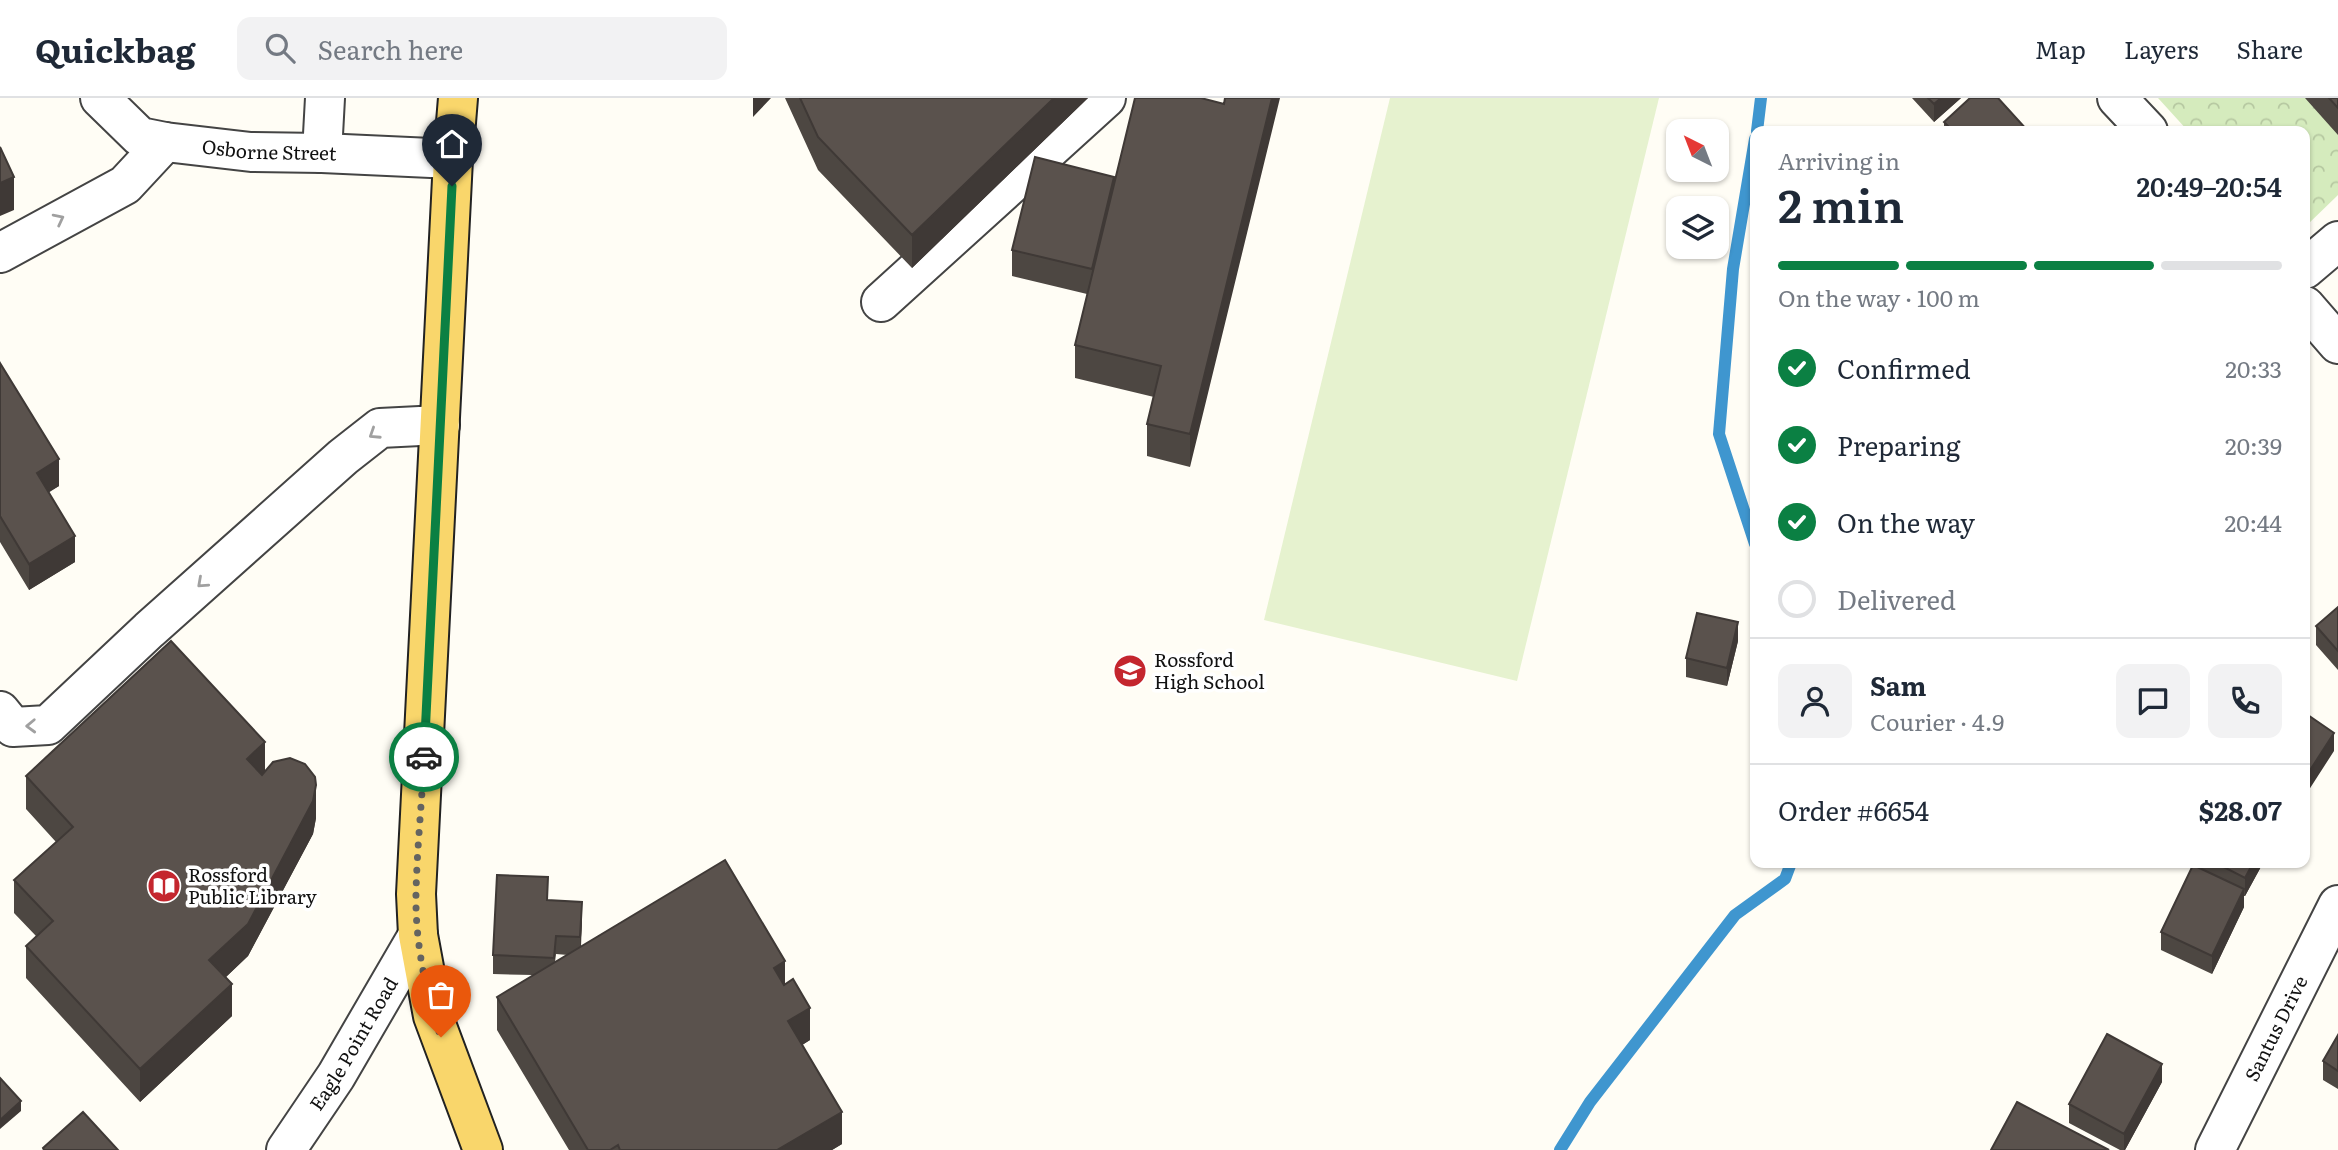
<!DOCTYPE html>
<html lang="en">
<head>
<meta charset="utf-8">
<style>
  body { margin:0; font-family:Literata,serif; background:#f2f2f3; color:#1f2937; height:100vh; display:flex; flex-direction:column; font-size:26px; white-space:nowrap }
  * { box-sizing:border-box; margin:0 }
  p { font-size:23px; color:#747a83 }
  .icon { flex:none; width:38px; height:38px; fill:none; stroke:currentColor; stroke-width:2; stroke-linecap:round; stroke-linejoin:round }
  .map { position:relative; flex:1; overflow:hidden }
  .side { position:absolute; left:1750px; top:28px; width:560px; height:742px; display:flex; flex-direction:column; background:#fff; border-radius:14px; box-shadow:0 2px 5px #0004 }
  .side>* { flex:none }
  .needle { width:46px; rotate:318deg }
  .tools { position:absolute; left:1666px; top:21px; display:grid; gap:14px }
  .tools a { display:grid; place-items:center; width:63px; height:63px; border-radius:14px; background:#fff; box-shadow:0 2px 5px #0004; font-size:35px }
  .pin { position:absolute; display:grid; place-items:center; width:60px; height:60px; color:#fff; margin:-72px -30px; border-radius:50% 50% 50% 0; rotate:-45deg; box-shadow:0 0 7px #0007 }
  .pin .icon { rotate:45deg }
  .courier { position:absolute; display:grid; place-items:center; width:70px; height:70px; margin:-35px; border:5px solid #0b8043; border-radius:50%; background:#fff; color:#222; box-shadow:0 2px 9px #0007 }
  .summary em { font-style:normal; font-weight:600 }
  .summary div { display:flex; flex-direction:column-reverse }
  .summary { display:flex; align-items:center; justify-content:space-between; height:119px; padding:0 28px }
  h1 { font-size:46px; font-weight:600; line-height:52px }
  .bar { display:grid; grid-template-columns:repeat(4,1fr); gap:10px 7px; align-content:center; height:84px; padding:0 28px }
  .bar i { height:9px; border-radius:5px; background:#e0e1e3 }
  .bar .current { background:#0b8043 }
  .bar p { grid-column:span 4 }
  .line { display:flex; align-items:center; gap:18px; padding:0 28px; border-top:2px solid #e0e1e3 }
  .line div { flex:1 }
  .round { display:grid; place-items:center; flex:none; width:74px; height:74px; border-radius:14px; background:#f2f2f3 }
  ol { padding:0 28px; list-style:none }
  li { display:flex; align-items:center; gap:21px; height:77px }
  li p { margin-inline-start:auto }
  li .icon { padding:7px; border-radius:50%; background:#0b8043; color:#fff; stroke-width:4 }
  li:last-child { color:#747a83 }
  li i { width:38px; height:38px; border:4px solid #e0e1e3; border-radius:50% }
  header { display:flex; align-items:center; gap:42px; box-sizing:border-box; height:98px; padding:0 35px; background:#fff; border-bottom:2px solid #e0e1e3 }
  header strong { font-size:33px }
  nav { display:flex; gap:38px; margin-inline-start:auto; font-size:24px }
  .search { width:490px; height:63px; background:#f2f2f3; display:flex; align-items:center; gap:18px; box-sizing:border-box; padding:0 24px; border-radius:14px; color:#747a83; font-size:26px }
  .map>svg:first-child { display:block }
  .park { fill:url(#park-crowns) }
  .pitch { fill:#e6f2cf }
  .lines { fill:none; stroke-linecap:round; stroke-linejoin:round }
  .stream { stroke:#3f96cf; stroke-width:12 }
  .minor-casing { stroke:#444; stroke-width:42 }
  .major-casing { stroke:#222; stroke-width:42 }
  .minor { stroke:#fff; stroke-width:38 }
  .major { stroke:#f9d66b; stroke-width:38 }
  .wall { fill:#4d4742; fill-rule:evenodd }
  .shaded-wall { fill:#3f3936 }
  .building { fill:#5a524d; stroke:#3f3936; stroke-width:2 }
  .oneway { stroke:#a0a0a0 }
  .done { stroke:#646461; stroke-width:7; stroke-dasharray:0 12.6 }
  .route { stroke:#0b8043; stroke-width:9 }
  .labels { text-anchor:middle; stroke-width:7; stroke-linejoin:round; paint-order:stroke }
  .street-label { font-size:19px; fill:#111; stroke:#fff }
  .poi-label { font-size:19px; fill:#111; stroke:#fff; text-anchor:start }
</style>
</head>
<body>
<header>
<strong>Quickbag</strong>
<div class="search"><svg class="icon" aria-label="search" viewBox="0 0 24 24"><circle cx="10" cy="10" r="6"/><path d="M15 15l6 6"/></svg>Search here</div>
<nav><a>Map</a><a>Layers</a><a>Share</a></nav>
</header>
<div class="map">
<svg width="2338" height="1052" viewBox="0 0 2338 1052">
  <defs>
    <pattern id="park-crowns" width="20" height="18" patternUnits="userSpaceOnUse" patternTransform="scale(1.75)"><rect width="20" height="18" fill="#d5ebbd"/><path d="M2 6a3 3 0 1 1 6 0M12 15a3 3 0 1 1 6 0" fill="none" stroke="#b6c8a1"/></pattern>
  </defs>
  <rect width="100%" height="100%" fill="#fffdf5"/>
  <path class="park" d="M 2158,0 L 2338,0 L 2338,97 L 2305,129 L 2305,33 L 2188,33 Z"/>
  <path class="pitch" d="M 1390,0 L 1659,0 L 1517,583 L 1264,522 Z"/>
  <g class="lines">
    <path class="stream" d="M 1757,33 L 1761,0
      M 1755,41 L 1733,171 L 1719,336 L 1755,446
      M 1560,1052 L 1590,1004 L 1735,817 L 1785,781 L 1791,765"/>
    <defs>
      <g id="minor">
        <path id="s1" d="M 100,0 L 140,39 L 165,44 L 251,54 L 322,55 L 453,61"/>
        <path d="M 2117,0 L 2148,33"/>
        <path d="M 322,55 L 325,0"/>
        <path d="M 0,155 L 125,87 L 165,44"/>
        <path d="M 2305,171 L 2338,143"/>
        <path d="M 881,204 L 1106,0"/>
        <path d="M 2305,208 L 2338,246"/>
        <path d="M 0,613 L 13,629 L 48,627 L 149,532 L 343,359 L 380,330 L 440,327"/>
        <path id="s2" d="M 286,1052 L 336,978 L 418,837"/>
        <path id="s3" d="M 2215,1052 L 2338,807"/>
      </g>
      <path id="major" d="M 458,0 L 453,61 L 416,796 L 418,837 L 433,918 L 483,1052"/>
    </defs>
    <use href="#minor" class="minor-casing"/>
    <use href="#major" class="major-casing"/>
    <use href="#minor" class="minor"/>
    <use href="#major" class="major"/>
  </g>
  <path class="wall" d="M 785,0 L 1088,0 L 912,170 L 818,72 Z
    M 1201,0 L 1190,369 L 1147,358 L 1147,326 L 1154,299 L 1075,280 L 1075,247 L 1087,196 L 1012,178 L 1012,152 L 1114,84 Z
    M 1912,0 L 1961,0 L 1934,24 Z
    M 2305,0 L 2338,0 L 2338,37 Z
    M 1944,24 L 2028,33 L 1944,33 Z
    M 0,265 L 59,388 L 48,394 L 75,464 L 29,492 L 0,444 Z
    M 2338,509 L 2338,572 L 2316,547 L 2316,528 Z
    M 1738,543 L 1727,588 L 1686,579 L 1686,560 Z
    M 265,674 L 316,720 L 313,736 L 248,858 L 226,879 L 232,918 L 140,1004 L 26,880 L 26,848 L 36,838 L 14,815 L 14,782 L 56,744 L 26,711 L 26,678 Z
    M 2201,765 L 2263,765 L 2245,798 L 2244,798 L 2244,809 L 2212,876 L 2161,852 L 2161,834 L 2201,770 Z
    M 548,802 L 582,822 L 581,849 L 785,886 L 810,942 L 802,947 L 842,1046 L 832,1052 L 569,1052 L 497,932 L 497,899 L 533,877 L 493,876 L 493,857 ZM 556,856 L 568,857 L 555,864 Z
    M 2338,937 L 2338,991 L 2323,982 L 2323,963 Z
    M 2162,984 L 2125,1052 L 2120,1052 L 2069,1025 L 2069,1006 Z"/>
  <path class="shaded-wall" d="M 753,0 L 771,0 L 753,19 Z
    M 1054,0 L 1088,0 L 912,170 L 912,137 Z
    M 1272,0 L 1280,0 L 1190,369 L 1190,336 Z
    M 1941,0 L 1961,0 L 1934,24 L 1934,6 Z
    M 14,79 L 14,112 L 0,118 L 0,85 Z
    M 1114,79 L 1114,105 L 1092,197 L 1092,171 Z
    M 59,361 L 59,388 L 37,402 L 37,375 Z
    M 75,438 L 75,464 L 29,492 L 29,466 Z
    M 1738,524 L 1738,543 L 1727,588 L 1727,570 Z
    M 2334,635 L 2334,653 L 2305,698 L 2305,680 Z
    M 265,644 L 265,677 L 247,694 L 247,661 Z
    M 316,687 L 316,720 L 313,736 L 248,858 L 209,895 L 209,862 Z
    M 2253,765 L 2263,765 L 2245,798 L 2245,780 Z
    M 2244,791 L 2244,809 L 2212,876 L 2212,858 Z
    M 582,804 L 582,822 L 580,857 L 580,839 Z
    M 785,863 L 785,896 L 774,870 Z
    M 232,886 L 232,918 L 140,1004 L 140,971 Z
    M 810,910 L 810,942 L 788,956 L 788,923 Z
    M 2162,966 L 2162,984 L 2125,1052 L 2124,1052 L 2124,1036 Z
    M 21,1003 L 21,1013 L 0,1031 L 0,1022 Z
    M 842,1014 L 842,1046 L 832,1052 L 777,1052 Z"/>
  <path class="building" d="M 800,0 L 1054,0 L 912,137 L 818,39 Z
    M 1135,0 L 1201,0 L 1224,6 L 1225,0 L 1272,0 L 1190,336 L 1147,326 L 1161,268 L 1075,247 Z
    M 1928,0 L 1941,0 L 1934,6 Z
    M 1970,0 L 1998,0 L 2028,33 L 1953,33 L 1944,24 Z
    M 2329,0 L 2338,0 L 2338,10 Z
    M 0,49 L 14,79 L 0,85 Z
    M 1035,59 L 1114,79 L 1092,171 L 1012,152 Z
    M 0,265 L 59,361 L 37,375 L 75,438 L 29,466 L 0,418 Z
    M 2338,509 L 2338,553 L 2316,528 Z
    M 1697,515 L 1738,524 L 1727,570 L 1686,560 Z
    M 171,543 L 265,644 L 247,661 L 262,677 L 273,664 L 290,660 L 305,666 L 315,679 L 316,687 L 313,703 L 248,826 L 209,862 L 232,886 L 140,971 L 26,848 L 53,823 L 14,782 L 73,729 L 26,678 Z
    M 2305,615 L 2334,635 L 2305,680 Z
    M 725,762 L 785,863 L 774,870 L 784,887 L 793,881 L 810,910 L 788,923 L 842,1014 L 777,1052 L 620,1052 L 618,1047 L 610,1052 L 588,1052 L 497,899 Z
    M 2216,765 L 2253,765 L 2245,780 Z
    M 2193,767 L 2244,791 L 2212,858 L 2161,834 Z
    M 497,777 L 548,779 L 547,802 L 582,804 L 580,839 L 556,838 L 554,860 L 493,857 Z
    M 2107,936 L 2162,966 L 2124,1036 L 2069,1006 Z
    M 2338,937 L 2338,973 L 2323,963 Z
    M 0,980 L 21,1003 L 0,1022 Z
    M 2017,1004 L 2109,1052 L 1991,1052 Z
    M 83,1014 L 118,1052 L 44,1052 L 43,1050 Z"/>
  <defs><path id="oneway-chevron" d="M-2-3.5L2.5 0L-2 3.5" fill="none" stroke-width="1.6" stroke-linecap="round" stroke-linejoin="round" transform="scale(1.75)"/></defs>
  <g class="oneway">
    <use href="#oneway-chevron" transform="translate(59 121) rotate(-27)"/>
    <use href="#oneway-chevron" transform="translate(374 336) rotate(147)"/>
    <use href="#oneway-chevron" transform="translate(202 485) rotate(138)"/>
    <use href="#oneway-chevron" transform="translate(31 628) rotate(178)"/>
  </g>
  <g class="lines">
    <path class="done" d="M 424,659 C 422,704 417,749 416,795 C 415,842 425,894 441,939"/>
    <path class="route" d="M 424,659 L 452,88"/>
  </g>
  <defs>
    <symbol id="school-disc" viewBox="-11 -11 22 22"><circle r="9.5" fill="#c4262e" stroke="#fff"/><path d="M0-5L7-2L0 1L-7-2ZM-4 1L0 2.5L4 1V4Q0 6-4 4Z" fill="#fff"/></symbol>
    <symbol id="library-disc" viewBox="-11 -11 22 22"><circle r="9.5" fill="#c4262e" stroke="#fff"/><path d="M-6-4Q-3-5.5-.7-3.5V5Q-3 3-6 4ZM6-4Q3-5.5 .7-3.5V5Q3 3 6 4Z" fill="#fff"/></symbol>
  </defs>
  <g fill-rule="evenodd">
    <use href="#school-disc" x="1111" y="554" width="38" height="38"/>
    <use href="#library-disc" x="145" y="769" width="38" height="38"/>
  </g>
  <g class="labels">
    <g class="street-label">
      <text dy="7" stroke="none"><textPath href="#s1" startOffset="186">Osborne Street</textPath></text>
      <text dy="7" stroke="none"><textPath href="#s3" startOffset="136">Santus Drive</textPath></text>
      <text dy="7" stroke="none"><textPath href="#s2" startOffset="126">Eagle Point Road</textPath></text>
    </g>
    <g class="poi-label">
      <text x="1154" y="569">Rossford<tspan x="1154" dy="22">High School</tspan></text>
      <text x="188" y="784">Rossford<tspan x="188" dy="22">Public Library</tspan></text>
    </g>
  </g>
</svg>
<div class="tools">
<a><svg class="needle" viewBox="-14 -14 28 28"><path d="M0-13l5 13h-10z" fill="#e53935"/><path d="M0 13l5-13h-10z" fill="#747a83"/></svg></a>
<a><svg class="icon" aria-label="layers" viewBox="0 0 24 24"><path d="M12 4l9 5-9 5-9-5zM3 14l9 5 9-5"/></svg></a>
</div>
<div class="pin" style="left:441px;top:939px;background:#ea580c"><svg class="icon" aria-label="bag" viewBox="0 0 24 24"><path d="M5 8h14l-1 12H6zM9 8a3 3 0 0 1 6 0"/></svg></div>
<div class="pin" style="left:452px;top:88px;background:#1f2937"><svg class="icon" aria-label="home" viewBox="0 0 24 24"><path d="M3 11l9-7 9 7M6 9v11h12V9"/></svg></div>
<div class="courier" style="left:424px;top:659px"><svg class="icon" aria-label="car" viewBox="0 0 24 24"><path d="M5 17H2v-5l4-1 3-4h7l3 4 3 1v5h-3M9 17h6M6 11h13"/><circle cx="7" cy="17" r="2"/><circle cx="17" cy="17" r="2"/></svg></div>
<section class="side">
<div class="summary"><div><h1>2 min</h1><p>Arriving in</p></div><em>20:49–20:54</em></div>
<div class="bar"><i class="current"></i><i class="current"></i><i class="current"></i><i></i><p>On the way · 100 m</p></div>
<ol>
<li><svg class="icon" aria-label="check" viewBox="0 0 24 24"><path d="M5 12l5 5 9-10"/></svg>Confirmed<p>20:33</p></li>
<li><svg class="icon" aria-label="check" viewBox="0 0 24 24"><path d="M5 12l5 5 9-10"/></svg>Preparing<p>20:39</p></li>
<li><svg class="icon" aria-label="check" viewBox="0 0 24 24"><path d="M5 12l5 5 9-10"/></svg>On the way<p>20:44</p></li>
<li><i></i>Delivered</li>
</ol>
<div class="line" style="height:126px"><a class="round"><svg class="icon" aria-label="person" viewBox="0 0 24 24"><circle cx="12" cy="8" r="4"/><path d="M4 21q1-7 8-7t8 7"/></svg></a><div><b>Sam</b><p>Courier · 4.9</p></div><a class="round"><svg class="icon" aria-label="chat" viewBox="0 0 24 24"><path d="M4 5h16v11H9l-5 4z"/></svg></a><a class="round"><svg class="icon" aria-label="phone" viewBox="0 0 24 24"><path d="M5 4h4l2 5-3 2q2 4 5 5l2-3 5 2v4C11 20 4 13 5 4z"/></svg></a></div>
<div class="line" style="height:91px"><div>Order #6654</div><b>$28.07</b></div>
</section>
</div>
</body>
</html>
